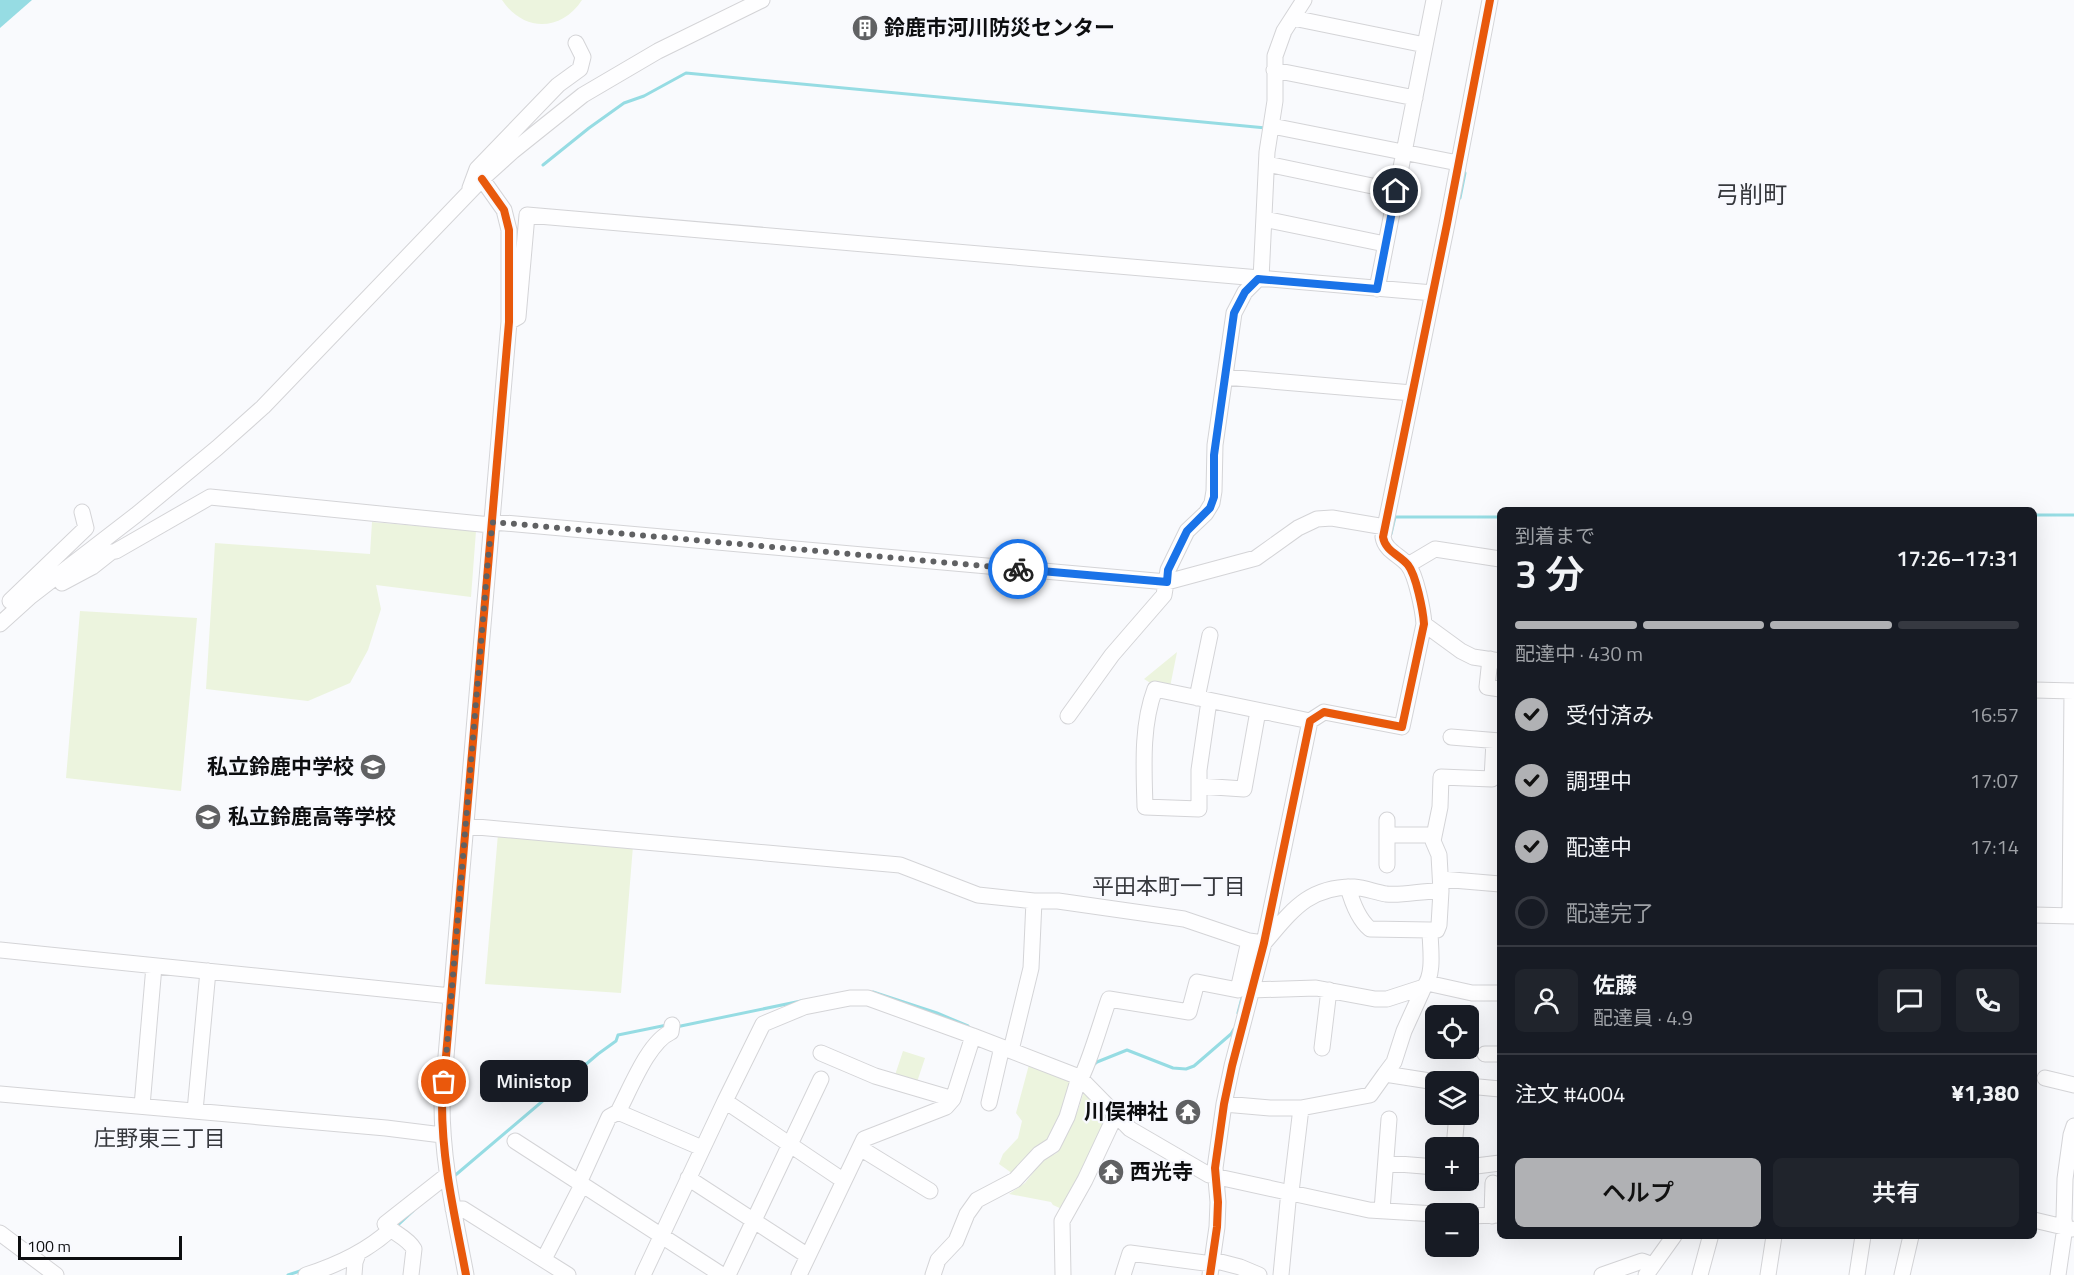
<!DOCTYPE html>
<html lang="ja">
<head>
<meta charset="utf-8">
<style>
  body { margin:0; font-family:"Titillium Web","Noto Sans JP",sans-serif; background:#20242c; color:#f1f3f6; height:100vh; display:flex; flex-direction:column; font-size:22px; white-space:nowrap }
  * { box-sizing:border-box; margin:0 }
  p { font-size:20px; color:#9ea1a6 }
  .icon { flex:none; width:33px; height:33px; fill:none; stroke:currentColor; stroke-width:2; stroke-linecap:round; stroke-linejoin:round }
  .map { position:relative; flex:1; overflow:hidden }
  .drawer { position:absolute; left:1497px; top:507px; width:540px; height:732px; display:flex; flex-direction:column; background:#171b24; border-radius:9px; box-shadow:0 6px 24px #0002 }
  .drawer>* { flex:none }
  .tools { position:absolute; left:1425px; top:1005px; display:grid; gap:12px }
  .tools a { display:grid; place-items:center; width:54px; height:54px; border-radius:9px; background:#171b24; box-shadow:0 6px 24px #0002; font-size:30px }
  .scale { position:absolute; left:18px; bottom:15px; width:164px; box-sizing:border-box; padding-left:6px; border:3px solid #0d0e10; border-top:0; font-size:16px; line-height:21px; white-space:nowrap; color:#0d0e10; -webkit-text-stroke:4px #f8f9fe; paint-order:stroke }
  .pin { position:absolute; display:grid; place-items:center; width:51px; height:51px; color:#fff; margin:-26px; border:3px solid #fff; border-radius:50%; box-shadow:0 2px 6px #0007 }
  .courier { position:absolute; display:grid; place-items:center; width:60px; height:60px; margin:-30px; border:4px solid #1a73e8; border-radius:50%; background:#fff; color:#222; box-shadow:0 2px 8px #0007 }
  .bubble { position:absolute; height:42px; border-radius:9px; background:#171b24; box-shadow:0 6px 24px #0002; font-size:20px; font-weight:600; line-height:42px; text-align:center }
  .headline em { font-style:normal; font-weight:600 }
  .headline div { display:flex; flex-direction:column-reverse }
  .headline { display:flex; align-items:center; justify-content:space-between; height:102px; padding:0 18px }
  h1 { font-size:39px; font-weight:600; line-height:45px }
  .bar { display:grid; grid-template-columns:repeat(4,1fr); gap:9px 6px; align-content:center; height:72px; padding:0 18px }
  .bar i { height:8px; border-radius:4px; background:#363941 }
  .bar .current { background:#b0b1b4 }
  .bar p { grid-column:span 4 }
  .line { display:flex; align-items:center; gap:15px; padding:0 18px; border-top:2px solid #363941 }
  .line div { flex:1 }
  .round { display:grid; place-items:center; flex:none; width:63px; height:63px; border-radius:9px; background:#20242c }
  ol { padding:0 18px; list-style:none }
  li { display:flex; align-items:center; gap:18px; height:66px }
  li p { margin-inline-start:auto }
  li .icon { padding:6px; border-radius:50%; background:#b0b1b4; color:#111; stroke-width:4 }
  li:last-child { color:#9ea1a6 }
  li i { width:33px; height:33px; border:3px solid #363941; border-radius:50% }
  .cta { display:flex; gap:12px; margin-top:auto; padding:12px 18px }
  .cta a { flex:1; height:69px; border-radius:9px; background:#b0b1b4; color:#111; font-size:24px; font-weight:600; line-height:69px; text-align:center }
  .cta a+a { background:#20242c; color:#f1f3f6 }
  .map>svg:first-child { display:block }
  .green { fill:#ecf4de }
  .water { fill:#96dce3 }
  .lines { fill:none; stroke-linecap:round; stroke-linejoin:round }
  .stream { stroke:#96dce3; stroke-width:3 }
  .minor-casing { stroke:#d4d4d7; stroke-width:17 }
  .minor { stroke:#fefeff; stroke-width:15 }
  .cycleway-casing { stroke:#f8f9fe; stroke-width:11 }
  .cycleway { stroke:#e8590c; stroke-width:8 }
  .done { stroke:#606163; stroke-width:6; stroke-dasharray:0 10.8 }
  .route { stroke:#1a73e8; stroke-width:8 }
  .labels { text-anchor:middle; stroke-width:4.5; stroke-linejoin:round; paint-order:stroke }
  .poi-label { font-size:21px; font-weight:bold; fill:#0d0e10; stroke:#f8f9fe; text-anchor:start }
  .neighbourhood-label { font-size:22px; fill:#36383d; stroke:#f8f9fe }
  .quarter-label { font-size:24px; fill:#36383d; stroke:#f8f9fe }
</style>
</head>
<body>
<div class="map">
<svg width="2074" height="1275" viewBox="0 0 2074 1275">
  <rect width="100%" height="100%" fill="#f9fafd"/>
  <path class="green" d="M 502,0 L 582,0 C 561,32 523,32 502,0 Z
    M 372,522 L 476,531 L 471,597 L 376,585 L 381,609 L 368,650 L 350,683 L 308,701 L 206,689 L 215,543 L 370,554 Z
    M 80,611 L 197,618 L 181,791 L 66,778 Z
    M 1177,652 L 1170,687 L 1152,684 L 1144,679 Z
    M 498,834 L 633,846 L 621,993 L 485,984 Z
    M 903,1051 L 925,1058 L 917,1082 L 895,1075 Z
    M 1030,1061 L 1073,1078 L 1051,1142 L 1016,1176 L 999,1164 L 1003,1154 L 1018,1138 L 1022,1121 L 1016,1113 Z
    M 1084,1091 L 1108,1116 L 1064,1210 L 1053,1205 L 1051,1202 L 1009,1194 L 1025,1183 L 1043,1160 L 1057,1153 L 1078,1110 Z"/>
  <path class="water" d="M 0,0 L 32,0 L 0,28 Z"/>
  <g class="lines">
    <path class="stream" d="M 543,165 L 589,128 L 624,103 L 644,96 L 686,73 L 1266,128
      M 1460,198 L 1465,173 L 1463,170
      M 2034,515 L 2074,515
      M 1387,533 L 1391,534 L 1395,517 L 1500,517
      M 873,992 L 937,1013 L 968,1026
      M 1238,1013 L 1243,994
      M 676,1027 L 801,1001
      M 1092,1066 L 1097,1062 L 1127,1050 L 1173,1068 L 1186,1069 L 1194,1066 L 1231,1034 L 1234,1029
      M 452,1178 L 598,1054 L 616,1041 L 618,1035 L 667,1025
      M 399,1224 L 413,1211
      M 288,1275 L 303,1270"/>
    <defs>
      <path id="minor" d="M 1293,18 L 1425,45
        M 1274,70 L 1415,98
        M 1272,126 L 1458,163
        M 1267,164 L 1396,191
        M 470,188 L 477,169 L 558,85 L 580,69 L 583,57 L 576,43
        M 1264,219 L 1385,244
        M 1261,279 L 1267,152 L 1275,101 L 1275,56 L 1284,31 L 1304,0
        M 1377,289 L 1434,0
        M 509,322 L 518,317 L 527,215 L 1433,293
        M 1225,377 L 1412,393
        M 493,522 L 1167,582 L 1256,558 L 1298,528 L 1317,519 L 1332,518 L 1385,527
        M 1408,565 L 1435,549 L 1500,559
        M 62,583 L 92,567 L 111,552 L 116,551 L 210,497 L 491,525
        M 10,601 L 86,528 L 82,512
        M 0,624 L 31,596 L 136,515 L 217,448 L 263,407 L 482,179 L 513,151 L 583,95 L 658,51 L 762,0
        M 1424,624 L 1461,651 L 1473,657 L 1500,661
        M 1490,659 L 1487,687 L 1500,689
        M 2034,690 L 2074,691
        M 1197,698 L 1210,635
        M 1209,701 L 1199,770 L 1199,809 L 1145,807 C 1144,769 1141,726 1155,689 L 1310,721
        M 1068,716 L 1112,655 L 1164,595 L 1168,570 L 1187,531 L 1206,513 L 1212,503 L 1214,491 L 1215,445 L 1234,313 L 1245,292 L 1258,279
        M 1451,737 L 1500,741
        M 1199,786 L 1244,789 L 1258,711
        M 1387,820 L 1387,865
        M 466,826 L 900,865 L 978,895 L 1034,901 L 1058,901 L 1184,919 L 1249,941 L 1264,943
        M 1387,835 L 1433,835
        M 1441,879 L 1500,884
        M 1348,887 C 1352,902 1358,919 1370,929 L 1430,930
        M 2034,915 L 2074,916
        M 2070,915 L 2072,691
        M 1264,943 C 1291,912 1308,886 1354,887 C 1365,888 1375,892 1386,894 C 1404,896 1423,890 1441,891
        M 0,950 L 451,996
        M 1427,983 L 1472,993 L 1500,993
        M 1251,990 L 1316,988 L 1375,999 L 1387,999 L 1424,987 C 1435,973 1430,947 1430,930 L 1437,930 L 1439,925 L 1441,891 L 1439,855 L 1433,841 L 1440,807 L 1441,777 L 1492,779 L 1494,741
        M 1322,1048 L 1329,990
        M 1011,1050 L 1031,968 L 1034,901
        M 821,1053 L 875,1076 L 953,1099
        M 1485,1054 L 1500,1054
        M 1385,1074 L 1394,1062 L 1404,1031 L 1424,987
        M 2045,1078 L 2074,1085
        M 1468,1086 L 1500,1089
        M 0,1094 L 386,1128 L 442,1135
        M 725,1101 L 763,1024 L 804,1007 L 850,998 L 868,998 L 973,1036
        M 989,1103 L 1002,1047
        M 1224,1104 L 1270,1108 L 1301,1108 L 1370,1095 L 1385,1074 L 1436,1082
        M 142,1106 L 154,966
        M 195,1111 L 208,971
        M 618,1112 C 630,1090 648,1042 671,1032 L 672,1025
        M 515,1141 L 722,1275
        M 860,1148 L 930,1191
        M 1454,1148 L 1457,1114
        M 1386,1163 L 1436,1167
        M 1468,1167 L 1500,1163
        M 688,1178 L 808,1256
        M 579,1183 L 609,1117 L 618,1112 L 702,1148
        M 1291,1192 L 1301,1108
        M 453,1209 L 463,1209 L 568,1275
        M 1382,1210 L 1389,1119
        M 1468,1216 L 1500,1215
        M 1492,1216 L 1493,1183
        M 2034,1220 L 2072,1229
        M 0,1233 L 56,1275
        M 544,1259 L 582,1185
        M 1213,1260 L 1240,1267 L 1259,1275
        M 306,1275 C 337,1265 366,1252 390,1230
        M 354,1275 L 355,1262 L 358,1254
        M 411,1275 L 414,1249 C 407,1237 394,1234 385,1224 L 446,1176
        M 466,1275 C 455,1216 442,1164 442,1103 L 509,322 L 509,230 L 504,210 L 482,179
        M 643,1275 L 725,1101 L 844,1181
        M 728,1275 L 821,1079
        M 799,1275 L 864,1139 L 946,1107 L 953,1099 L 973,1036 L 1079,1077 L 1130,1129 L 1209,1175 L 1369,1210 L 1436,1214
        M 933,1275 L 938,1260 L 956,1241 L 967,1214 L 977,1200 L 1015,1180 L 1039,1154 L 1053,1145 L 1067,1117 L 1077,1084 C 1086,1075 1103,1015 1109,999 L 1189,1012 L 1197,982 L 1238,990 L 1249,941
        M 1063,1275 L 1062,1221 L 1085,1180 L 1115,1116
        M 1123,1275 L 1130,1253 L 1212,1264
        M 1210,1275 L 1217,1227 L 1218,1202 L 1215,1168 L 1224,1104 L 1232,1066 L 1264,943 L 1310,721 L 1324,712 L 1402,727 L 1424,624 C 1423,610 1416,575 1408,565 C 1400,555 1385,551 1383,537 L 1447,224 L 1490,0
        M 1281,1275 L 1289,1191
        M 1602,1275 L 1642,1261 L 1653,1265
        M 1646,1275 L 1674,1236
        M 1700,1275 L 1710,1238
        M 1768,1275 L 1774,1236
        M 1857,1275 L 1863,1236
        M 1902,1275 L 1911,1236
        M 2058,1275 L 2065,1227 L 2064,1219 L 2065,1179 L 2071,1135 L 2074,1126"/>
    </defs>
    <use href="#minor" class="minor-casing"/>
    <use href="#minor" class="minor"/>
    <defs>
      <path id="cycleway" d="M 466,1275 C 455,1216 442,1164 442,1103 L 509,322 L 509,230 L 504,210 L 482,179
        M 1210,1275 L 1217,1227 L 1218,1202 L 1215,1168 L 1224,1104 L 1232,1066 L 1264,943 L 1310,721 L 1324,712 L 1402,727 L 1424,624 C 1423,610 1416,575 1408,565 C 1400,555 1385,551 1383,537 L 1447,224 L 1490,0"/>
    </defs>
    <use href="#cycleway" class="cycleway-casing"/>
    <use href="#cycleway" class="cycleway"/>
  </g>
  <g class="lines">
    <path class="done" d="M 444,1082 L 489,548 L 493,522 L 1018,569"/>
    <path class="route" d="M 1018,569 L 1167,582 L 1168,570 L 1187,531 L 1210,508 L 1214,497 L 1214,455 L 1234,313 L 1245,292 L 1258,279 L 1377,289 L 1396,191"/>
  </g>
  <defs>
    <symbol id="building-disc" viewBox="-11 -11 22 22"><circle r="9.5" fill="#606163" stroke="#f8f9fe"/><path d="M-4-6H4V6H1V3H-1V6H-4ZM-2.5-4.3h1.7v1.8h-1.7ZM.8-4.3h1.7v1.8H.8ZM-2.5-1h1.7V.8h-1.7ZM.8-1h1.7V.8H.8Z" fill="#fff"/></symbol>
    <symbol id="school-disc" viewBox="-11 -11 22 22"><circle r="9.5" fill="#606163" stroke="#f8f9fe"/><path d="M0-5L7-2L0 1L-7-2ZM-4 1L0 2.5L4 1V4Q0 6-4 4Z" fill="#fff"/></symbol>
    <symbol id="temple-disc" viewBox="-11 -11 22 22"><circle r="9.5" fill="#606163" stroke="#f8f9fe"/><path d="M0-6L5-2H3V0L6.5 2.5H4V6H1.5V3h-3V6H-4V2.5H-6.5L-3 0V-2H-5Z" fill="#fff"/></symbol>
  </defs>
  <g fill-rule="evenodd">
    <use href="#building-disc" x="850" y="13" width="30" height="30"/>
    <use href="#school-disc" x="358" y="752" width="30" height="30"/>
    <use href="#school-disc" x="193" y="802" width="30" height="30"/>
    <use href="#temple-disc" x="1173" y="1097" width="30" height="30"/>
    <use href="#temple-disc" x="1096" y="1157" width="30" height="30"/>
  </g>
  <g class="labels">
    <g class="poi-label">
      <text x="884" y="35">鈴鹿市河川防災センター</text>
      <text x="354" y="774" text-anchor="end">私立鈴鹿中学校</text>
      <text x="228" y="824">私立鈴鹿高等学校</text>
      <text x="1168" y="1119" text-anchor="end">川俣神社</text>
      <text x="1130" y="1179">西光寺</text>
    </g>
    <g class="neighbourhood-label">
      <text x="1169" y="894">平田本町一丁目</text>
      <text x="160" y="1146">庄野東三丁目</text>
    </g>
    <g class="quarter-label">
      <text x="1751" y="203">弓削町</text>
    </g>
  </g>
</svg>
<div class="tools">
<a><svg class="icon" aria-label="locate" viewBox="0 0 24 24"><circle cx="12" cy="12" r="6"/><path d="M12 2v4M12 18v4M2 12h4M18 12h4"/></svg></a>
<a><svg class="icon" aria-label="layers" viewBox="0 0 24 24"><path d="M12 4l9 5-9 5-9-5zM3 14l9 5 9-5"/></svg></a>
<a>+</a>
<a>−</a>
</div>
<div class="scale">100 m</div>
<div class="pin" style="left:444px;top:1082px;background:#ea580c"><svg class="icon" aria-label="bag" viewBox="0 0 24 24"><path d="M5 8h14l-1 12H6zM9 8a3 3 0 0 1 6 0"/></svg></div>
<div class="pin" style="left:1396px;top:191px;background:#1f2937"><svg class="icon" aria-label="home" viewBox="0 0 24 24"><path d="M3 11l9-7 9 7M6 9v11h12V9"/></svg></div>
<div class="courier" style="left:1018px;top:569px"><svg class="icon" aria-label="bike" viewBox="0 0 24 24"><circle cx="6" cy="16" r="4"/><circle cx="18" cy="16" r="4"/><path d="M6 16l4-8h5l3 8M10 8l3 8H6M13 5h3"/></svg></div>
<div class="bubble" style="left:480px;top:1060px;width:108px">Ministop</div>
<section class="drawer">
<div class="headline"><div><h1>3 分</h1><p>到着まで</p></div><em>17:26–17:31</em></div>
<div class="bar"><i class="current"></i><i class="current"></i><i class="current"></i><i></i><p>配達中 · 430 m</p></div>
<ol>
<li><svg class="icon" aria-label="check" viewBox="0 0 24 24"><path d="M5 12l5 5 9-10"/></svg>受付済み<p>16:57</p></li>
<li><svg class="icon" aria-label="check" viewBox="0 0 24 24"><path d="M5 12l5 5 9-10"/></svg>調理中<p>17:07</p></li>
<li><svg class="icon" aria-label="check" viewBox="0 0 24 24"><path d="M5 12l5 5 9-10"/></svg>配達中<p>17:14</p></li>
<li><i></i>配達完了</li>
</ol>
<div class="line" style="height:108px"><a class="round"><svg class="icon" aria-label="person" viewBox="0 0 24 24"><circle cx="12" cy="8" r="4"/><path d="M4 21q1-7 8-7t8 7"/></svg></a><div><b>佐藤</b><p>配達員 · 4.9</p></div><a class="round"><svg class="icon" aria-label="chat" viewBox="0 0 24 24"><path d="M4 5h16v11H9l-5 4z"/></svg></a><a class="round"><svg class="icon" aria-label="phone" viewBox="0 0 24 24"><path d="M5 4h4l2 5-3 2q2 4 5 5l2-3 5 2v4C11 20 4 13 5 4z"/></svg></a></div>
<div class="line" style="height:78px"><div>注文 #4004</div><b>¥1,380</b></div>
<div class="cta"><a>ヘルプ</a><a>共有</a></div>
</section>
</div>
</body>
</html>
